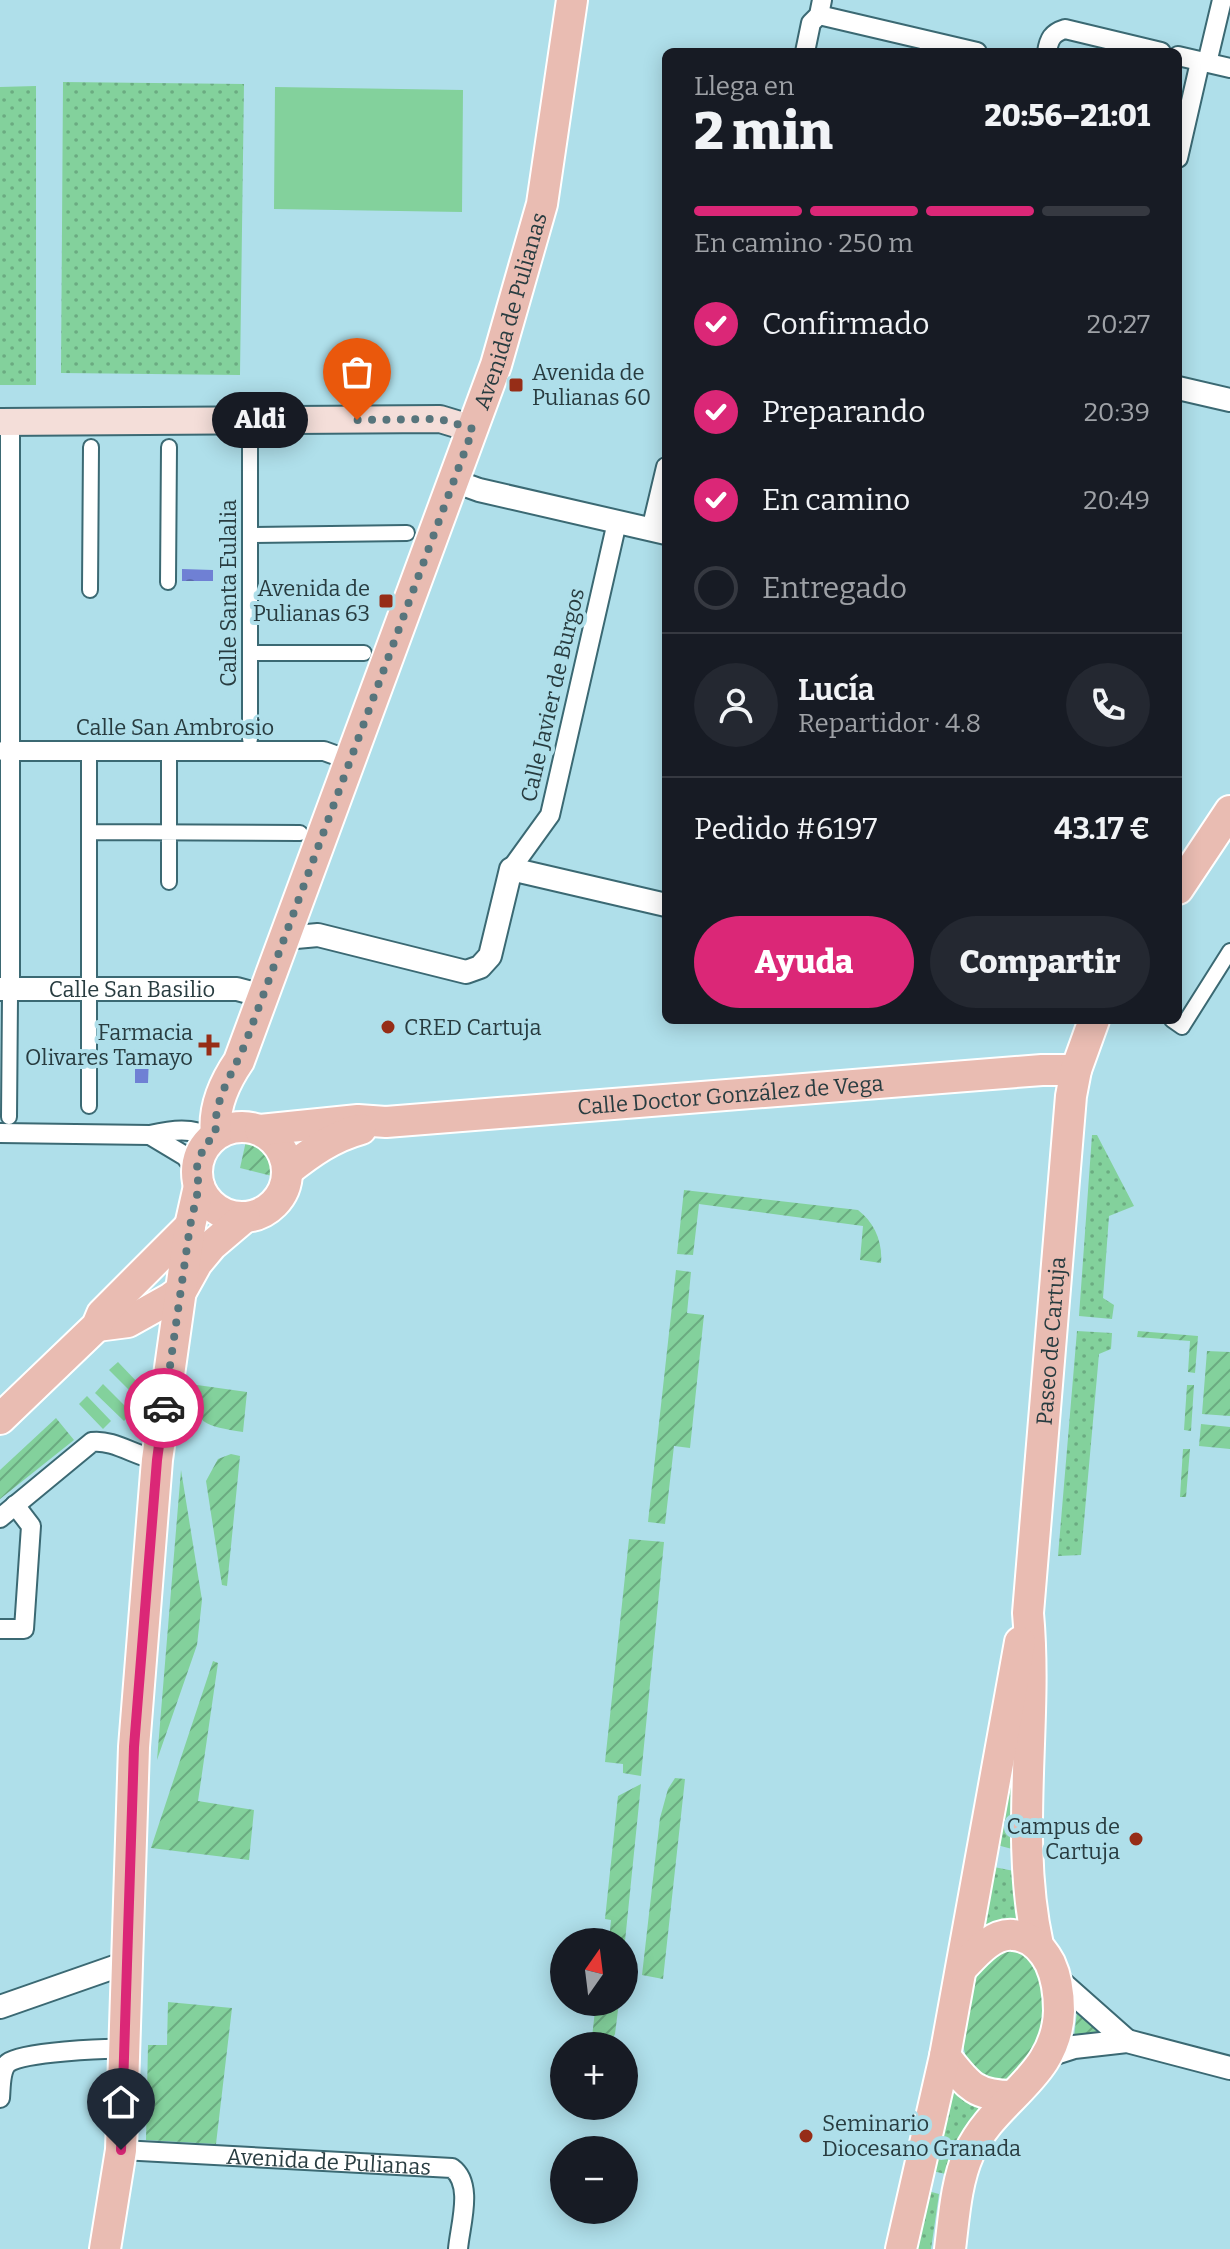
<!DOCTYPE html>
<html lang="es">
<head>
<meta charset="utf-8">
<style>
  body { margin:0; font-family:Bitter,serif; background:#242831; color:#f1f3f6; height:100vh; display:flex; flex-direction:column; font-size:30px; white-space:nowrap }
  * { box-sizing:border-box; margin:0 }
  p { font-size:26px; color:#9ea1a6 }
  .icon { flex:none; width:44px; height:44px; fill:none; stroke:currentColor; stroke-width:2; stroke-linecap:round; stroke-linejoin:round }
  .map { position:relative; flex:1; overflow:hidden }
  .sheet { position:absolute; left:662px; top:48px; width:520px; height:976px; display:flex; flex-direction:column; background:#171b24; border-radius:12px; box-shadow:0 4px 20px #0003 }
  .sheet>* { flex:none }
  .needle { width:52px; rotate:14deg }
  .tools { position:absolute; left:550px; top:1928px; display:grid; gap:16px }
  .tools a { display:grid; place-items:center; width:88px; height:88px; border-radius:50%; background:#171b24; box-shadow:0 4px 20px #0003; font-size:40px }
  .pin { position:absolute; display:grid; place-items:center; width:68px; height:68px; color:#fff; margin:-82px -34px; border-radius:50% 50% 50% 0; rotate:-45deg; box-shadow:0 0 8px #0007 }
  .pin .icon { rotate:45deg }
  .courier { position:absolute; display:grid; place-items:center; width:80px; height:80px; margin:-40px; border:6px solid #db2777; border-radius:50%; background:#fff; color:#222; box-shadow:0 2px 10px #0007 }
  .bubble { position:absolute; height:56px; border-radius:28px; background:#171b24; box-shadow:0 4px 20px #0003; font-size:26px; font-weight:800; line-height:56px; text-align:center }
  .summary em { font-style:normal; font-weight:800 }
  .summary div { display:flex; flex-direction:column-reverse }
  .summary { display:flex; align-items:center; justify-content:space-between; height:136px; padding:0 32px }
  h1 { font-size:52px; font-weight:800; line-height:60px }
  .bar { display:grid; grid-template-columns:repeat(4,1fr); gap:12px 8px; align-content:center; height:96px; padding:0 32px }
  .bar i { height:10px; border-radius:6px; background:#363941 }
  .bar .active { background:#db2777 }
  .bar p { grid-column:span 4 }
  .line { display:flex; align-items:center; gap:20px; padding:0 32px; border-top:2px solid #363941 }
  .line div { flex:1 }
  .round { display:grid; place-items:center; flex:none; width:84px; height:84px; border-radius:42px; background:#242831 }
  ol { padding:0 32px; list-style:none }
  li { display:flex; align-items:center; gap:24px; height:88px }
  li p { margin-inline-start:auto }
  li .icon { padding:8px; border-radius:50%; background:#db2777; color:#fff; stroke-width:4 }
  li:last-child { color:#9ea1a6 }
  li i { width:44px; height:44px; border:4px solid #363941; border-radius:50% }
  .action { display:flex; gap:16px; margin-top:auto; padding:16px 32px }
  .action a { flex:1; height:92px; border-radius:48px; background:#db2777; color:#fff; font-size:32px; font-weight:800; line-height:92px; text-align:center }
  .action a+a { background:#242831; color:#f1f3f6 }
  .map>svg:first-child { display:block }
  .grass { fill:url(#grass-dots) }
  .garden { fill:url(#garden-furrows) }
  .pitch { fill:#83d19c }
  .water { fill:url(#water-ripples) }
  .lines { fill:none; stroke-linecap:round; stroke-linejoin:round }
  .pedestrian-casing { stroke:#3b6973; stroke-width:18 }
  .minor-casing { stroke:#3b6973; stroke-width:22 }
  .tertiary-casing { stroke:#3b6973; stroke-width:26 }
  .secondary-casing { stroke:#3b6973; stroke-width:30 }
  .primary-casing { stroke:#fff; stroke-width:34 }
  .pedestrian { stroke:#fff; stroke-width:14 }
  .minor { stroke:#fff; stroke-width:18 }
  .tertiary { stroke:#fff; stroke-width:22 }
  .secondary { stroke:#f4ded9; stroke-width:26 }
  .primary { stroke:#e9bcb2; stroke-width:30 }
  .done { stroke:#57757c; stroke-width:8; stroke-dasharray:0 14.4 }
  .route { stroke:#db2777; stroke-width:10 }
  .poi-dot { fill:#962d17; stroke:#afdfea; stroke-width:3 }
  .labels { text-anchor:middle; stroke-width:8; stroke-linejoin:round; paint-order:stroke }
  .street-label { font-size:22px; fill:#283c40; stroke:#afdfea }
  .poi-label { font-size:22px; fill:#283c40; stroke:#afdfea; text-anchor:start }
</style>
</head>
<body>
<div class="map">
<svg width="1230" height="2249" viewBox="0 0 1230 2249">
  <defs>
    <pattern id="grass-dots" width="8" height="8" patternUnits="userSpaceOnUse" patternTransform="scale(2)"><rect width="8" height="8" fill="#83d19c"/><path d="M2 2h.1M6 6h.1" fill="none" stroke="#6bab81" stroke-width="1.8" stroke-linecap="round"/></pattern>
    <pattern id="garden-furrows" width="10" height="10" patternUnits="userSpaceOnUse" patternTransform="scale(2)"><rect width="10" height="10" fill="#83d19c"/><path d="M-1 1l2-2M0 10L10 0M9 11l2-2" fill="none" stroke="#6bab81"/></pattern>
    <pattern id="water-ripples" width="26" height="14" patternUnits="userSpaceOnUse" patternTransform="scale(2)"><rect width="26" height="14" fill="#6f80d4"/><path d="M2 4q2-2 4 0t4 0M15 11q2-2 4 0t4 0" fill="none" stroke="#5b6aad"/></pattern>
  </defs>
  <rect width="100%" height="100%" fill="#afdfea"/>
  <path class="grass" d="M 63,82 L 244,84 L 240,375 L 61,373 Z
    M 36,86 L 36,385 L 0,385 L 0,87 Z
    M 1092,1135 L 1097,1135 L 1134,1206 L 1109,1216 L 1103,1298 L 1114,1305 L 1112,1319 L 1079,1316 Z
    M 1077,1331 L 1112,1333 L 1111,1349 L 1099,1354 L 1081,1555 L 1058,1556 Z
    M 1010,1749 L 1020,1750 L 1016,1850 L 993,1844 Z
    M 989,1866 L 1014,1871 L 1021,1919 L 999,1922 L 979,1929 Z
    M 946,2083 L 970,2105 L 982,2109 L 950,2175 L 928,2170 Z
    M 924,2190 L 939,2194 L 931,2249 L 911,2249 Z"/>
  <path class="garden" d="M 246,1141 C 263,1147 272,1158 272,1176 L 240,1168 Z
    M 684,1190 L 858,1210 C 874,1222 883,1242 881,1263 L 860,1260 L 863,1226 L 699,1204 L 693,1255 L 677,1254 Z
    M 676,1270 L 691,1272 L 687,1313 L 704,1315 L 690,1448 L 674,1446 L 665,1524 L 648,1522 Z
    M 1138,1331 L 1198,1336 L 1195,1373 L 1188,1372 L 1190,1341 L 1137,1337 Z
    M 1207,1351 L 1230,1352 L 1230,1416 L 1202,1414 Z
    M 190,1384 L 247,1392 L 243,1432 C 206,1426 193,1425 190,1384 Z
    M 1187,1385 L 1194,1385 L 1191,1431 L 1184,1430 Z
    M 56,1418 L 74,1440 L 0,1499 L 0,1470 Z
    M 1201,1424 L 1230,1427 L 1230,1449 L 1199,1446 Z
    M 1183,1449 L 1190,1449 L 1186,1497 L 1180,1497 Z
    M 231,1454 L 240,1456 L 227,1586 L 222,1585 L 206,1481 L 218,1459 Z
    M 181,1470 L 202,1600 L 197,1645 L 157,1760 Z
    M 629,1539 L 664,1542 L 641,1776 L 623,1773 L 623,1764 L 605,1762 Z
    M 213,1661 L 218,1663 L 198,1801 L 254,1810 L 249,1860 L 151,1848 Z
    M 675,1778 L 685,1779 L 663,1979 L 642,1975 L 660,1818 L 668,1789 Z
    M 641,1784 L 624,1951 L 624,1942 L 603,1942 L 609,1941 L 611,1920 L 605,1919 L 618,1796 Z
    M 1009,1947 L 1020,1949 C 1062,1983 1049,2065 998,2083 C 992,2080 980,2077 975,2072 C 956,2054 961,2002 972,1981 C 980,1965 993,1954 1009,1947 Z
    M 168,2002 L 232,2008 L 216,2144 L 146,2140 L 148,2045 L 167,2045 Z
    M 596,2002 L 619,2002 L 615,2034 L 609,2046 L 591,2046 Z
    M 1077,2012 L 1106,2035 L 1074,2037 Z"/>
  <path class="pitch" d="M 275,87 L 463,90 L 462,212 L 274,209 Z
    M 118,1362 L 139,1384 L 131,1392 L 109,1370 Z
    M 103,1384 L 132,1413 L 124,1421 L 95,1393 Z
    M 87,1396 L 111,1421 L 103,1429 L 79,1404 Z"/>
  <path class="water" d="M 182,569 L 213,570 L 213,581 L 182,581 Z
    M 135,1056 L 149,1056 L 148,1083 L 135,1083 Z"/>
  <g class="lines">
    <defs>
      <path id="pedestrian" d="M 250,446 L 250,739
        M 250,535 L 407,533
        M 168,582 L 169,447
        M 90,590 L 91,447
        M 250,653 L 364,653
        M 89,757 L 89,978
        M 89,832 L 300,833
        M 169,882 L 169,757
        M 89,997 L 89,1106
        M 1172,1020 L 1182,1027 L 1230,951
        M 9,1117 L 10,997"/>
      <g id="minor">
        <path d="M 819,15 L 977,52"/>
        <path d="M 805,52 L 811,23 L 819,15 L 822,0"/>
        <path d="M 1047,52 C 1049,39 1052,33 1065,29 L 1161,52"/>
        <path d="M 1178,56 L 1230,68"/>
        <path d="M 1207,63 L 1222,0"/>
        <path d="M 1178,158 L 1200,62"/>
        <path d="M 10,422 L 10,989"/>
        <path d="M 651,530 L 666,467"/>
        <path d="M 3,751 L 324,751 L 349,760"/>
        <path d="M 511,869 L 550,815 L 617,522"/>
        <path d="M 0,1133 L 150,1135 C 172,1130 192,1127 212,1138"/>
        <path d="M 150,1135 L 185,1156 L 196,1170"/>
        <path d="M 0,1518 L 92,1442 C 112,1439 136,1456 157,1460"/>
        <path d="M 0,1629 L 24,1629 L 31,1526 L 15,1505"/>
        <path d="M 0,2098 C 1,2088 0,2070 8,2063 C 22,2052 106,2048 126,2049"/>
        <path id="s1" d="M 121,2150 L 452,2168 C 474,2184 460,2225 458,2249"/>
      </g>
      <g id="tertiary">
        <path d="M 1178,388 L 1230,400"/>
        <path d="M 454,481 L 479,490 L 666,533"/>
        <path d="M 285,938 L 318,935 L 466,972 L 480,967 L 490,956 L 511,869 L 666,905"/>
        <path id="s2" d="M 0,989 L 237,989 L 263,996"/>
        <path d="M 1057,1979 L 1127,2041"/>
        <path d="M 0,2007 L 126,1963"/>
        <path d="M 1049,2055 L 1074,2047 L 1127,2041 L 1230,2068"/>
      </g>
      <path id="secondary" d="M 0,422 L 440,419 L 473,429"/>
      <g id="primary">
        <path d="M 1178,889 L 1230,811"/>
        <circle cx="242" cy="1172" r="45"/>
        <path id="s3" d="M 260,1130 L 358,1120 L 386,1122 L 1042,1070 L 1076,1070"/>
        <path id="s4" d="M 216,1134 C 213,1108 224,1083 239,1061 L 496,365 L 542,204 L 572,0"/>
        <path d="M 287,1171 C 311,1152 332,1137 361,1129"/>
        <path d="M 97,1326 L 128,1322 L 171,1298 L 182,1290 L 197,1263 L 212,1245 L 245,1217"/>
        <path d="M 0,1419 L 97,1326 L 102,1314 L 190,1226"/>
        <path id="s5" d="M 1038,1945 C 1014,1836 1038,1723 1028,1613 L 1071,1096 L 1076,1070 L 1094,1020"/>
        <path d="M 945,2056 C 967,2084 974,2096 1012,2096"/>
        <path d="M 105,2249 L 121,2150 L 134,1747 L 157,1460 L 190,1226 L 199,1186"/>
        <path d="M 901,2249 L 945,2056 L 1020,1642"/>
        <path d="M 950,2249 C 954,2217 956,2182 969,2153 C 995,2097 1057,2078 1059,2011 C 1059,1994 1057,1978 1050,1963 C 1042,1948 1031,1936 1013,1935 C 993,1933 976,1953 963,1967"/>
      </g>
    </defs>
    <use href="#pedestrian" class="pedestrian-casing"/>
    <use href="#minor" class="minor-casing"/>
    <use href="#tertiary" class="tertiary-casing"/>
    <use href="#secondary" class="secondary-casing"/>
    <use href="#primary" class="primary-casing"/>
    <use href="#pedestrian" class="pedestrian"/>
    <use href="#minor" class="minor"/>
    <use href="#tertiary" class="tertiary"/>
    <use href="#secondary" class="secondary"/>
    <use href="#primary" class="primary"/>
  </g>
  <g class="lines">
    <path class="done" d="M 164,1408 L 190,1226 L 199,1186 L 196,1170 L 204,1146 L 216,1134 C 212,1099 235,1071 247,1039 L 473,429 L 440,419 L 357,420"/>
    <path class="route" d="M 121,2150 L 134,1747 L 157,1460 L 164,1408"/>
  </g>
  <g class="poi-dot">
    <rect x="508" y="377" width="16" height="16" rx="4"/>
    <rect x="378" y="593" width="16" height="16" rx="4"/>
    <circle cx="388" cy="1027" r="8"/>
    <path d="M205 1033h8v8h8v8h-8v8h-8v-8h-8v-8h8z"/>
    <circle cx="1136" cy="1839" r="8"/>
    <circle cx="806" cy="2136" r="8"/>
  </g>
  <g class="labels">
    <g class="street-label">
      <text dy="8" stroke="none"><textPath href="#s4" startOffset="876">Avenida de Pulianas</textPath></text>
      <text transform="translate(228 593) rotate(-90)" y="8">Calle Santa Eulalia</text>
      <text transform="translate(552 695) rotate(-77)" y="8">Calle Javier de Burgos</text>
      <text x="175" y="735">Calle San Ambrosio</text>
      <text dy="8" stroke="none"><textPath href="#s2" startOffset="132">Calle San Basilio</textPath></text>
      <text dy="8" stroke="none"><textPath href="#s3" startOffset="472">Calle Doctor González de Vega</textPath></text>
      <text dy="8" stroke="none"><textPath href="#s5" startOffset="606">Paseo de Cartuja</textPath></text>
      <text dy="8" stroke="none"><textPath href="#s1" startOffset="208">Avenida de Pulianas</textPath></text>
    </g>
    <g class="poi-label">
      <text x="532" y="380">Avenida de<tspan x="532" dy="25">Pulianas 60</tspan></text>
      <text x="370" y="596" text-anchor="end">Avenida de<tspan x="370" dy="25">Pulianas 63</tspan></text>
      <text x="404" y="1035">CRED Cartuja</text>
      <text x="193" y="1040" text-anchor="end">Farmacia<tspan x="193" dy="25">Olivares Tamayo</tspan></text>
      <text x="1120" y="1834" text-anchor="end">Campus de<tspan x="1120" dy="25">Cartuja</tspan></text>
      <text x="822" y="2131">Seminario<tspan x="822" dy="25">Diocesano Granada</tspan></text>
    </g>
  </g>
</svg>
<div class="tools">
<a><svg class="needle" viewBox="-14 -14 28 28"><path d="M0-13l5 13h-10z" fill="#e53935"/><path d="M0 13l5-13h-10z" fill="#9ea1a6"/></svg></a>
<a>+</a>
<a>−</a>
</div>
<div class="pin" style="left:357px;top:420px;background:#ea580c"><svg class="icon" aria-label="bag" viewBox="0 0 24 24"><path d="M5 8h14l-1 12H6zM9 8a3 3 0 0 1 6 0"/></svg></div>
<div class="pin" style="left:121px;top:2150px;background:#1f2937"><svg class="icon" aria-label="home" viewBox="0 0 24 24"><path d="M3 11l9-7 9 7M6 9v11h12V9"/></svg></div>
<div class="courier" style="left:164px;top:1408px"><svg class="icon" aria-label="car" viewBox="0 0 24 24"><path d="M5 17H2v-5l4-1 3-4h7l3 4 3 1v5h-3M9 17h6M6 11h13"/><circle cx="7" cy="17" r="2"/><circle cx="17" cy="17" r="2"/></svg></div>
<div class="bubble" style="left:212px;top:392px;width:96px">Aldi</div>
<section class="sheet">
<div class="summary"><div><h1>2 min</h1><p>Llega en</p></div><em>20:56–21:01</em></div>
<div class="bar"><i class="active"></i><i class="active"></i><i class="active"></i><i></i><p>En camino · 250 m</p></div>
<ol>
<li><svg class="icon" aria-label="check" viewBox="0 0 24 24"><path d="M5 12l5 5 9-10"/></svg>Confirmado<p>20:27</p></li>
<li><svg class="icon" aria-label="check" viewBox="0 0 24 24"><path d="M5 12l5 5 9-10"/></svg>Preparando<p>20:39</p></li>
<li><svg class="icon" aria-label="check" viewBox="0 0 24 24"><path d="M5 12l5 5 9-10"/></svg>En camino<p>20:49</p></li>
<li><i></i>Entregado</li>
</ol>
<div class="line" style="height:144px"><a class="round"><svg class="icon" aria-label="person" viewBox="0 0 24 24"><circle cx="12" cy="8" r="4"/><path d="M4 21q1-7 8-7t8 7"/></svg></a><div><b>Lucía</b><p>Repartidor · 4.8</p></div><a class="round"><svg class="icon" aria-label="phone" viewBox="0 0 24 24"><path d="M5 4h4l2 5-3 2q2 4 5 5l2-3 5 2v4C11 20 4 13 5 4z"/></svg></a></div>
<div class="line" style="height:104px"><div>Pedido #6197</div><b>43.17 €</b></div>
<div class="action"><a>Ayuda</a><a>Compartir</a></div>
</section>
</div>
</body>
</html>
